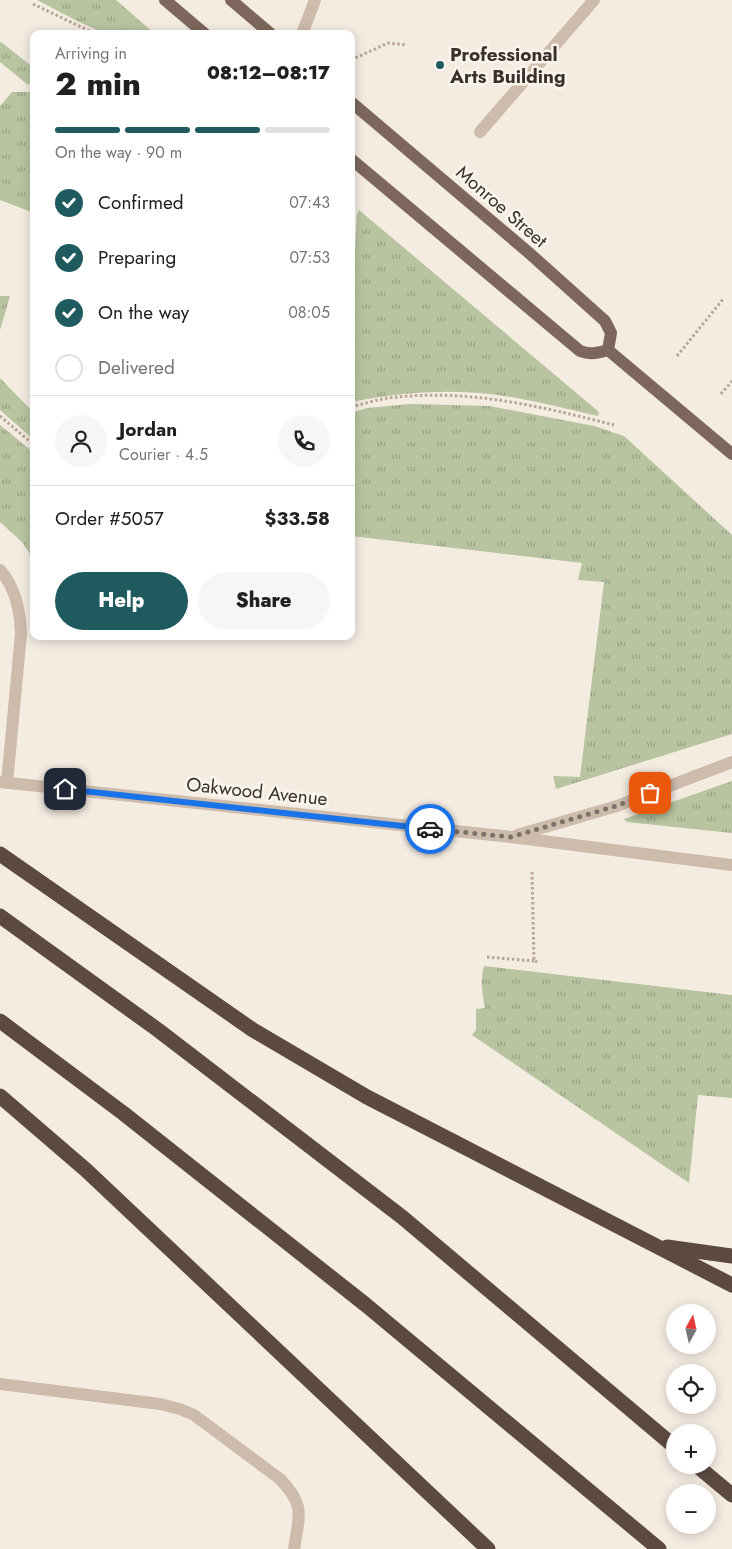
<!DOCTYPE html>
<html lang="en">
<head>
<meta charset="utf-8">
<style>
  body { margin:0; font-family:Jost,sans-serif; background:#f6f6f6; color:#202124; height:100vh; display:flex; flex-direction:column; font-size:19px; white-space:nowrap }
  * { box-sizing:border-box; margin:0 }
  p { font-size:16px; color:#757577 }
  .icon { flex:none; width:28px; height:28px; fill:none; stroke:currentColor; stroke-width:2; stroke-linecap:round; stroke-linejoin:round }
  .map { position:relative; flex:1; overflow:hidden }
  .panel { position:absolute; left:30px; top:30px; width:325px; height:610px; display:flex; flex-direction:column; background:#fff; border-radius:10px; box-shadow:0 2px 12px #0003 }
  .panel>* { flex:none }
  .needle { width:32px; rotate:8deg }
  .buttons { position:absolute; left:666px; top:1304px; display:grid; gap:10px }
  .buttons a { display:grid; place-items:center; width:50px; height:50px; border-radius:50%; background:#fff; box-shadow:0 2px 12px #0003; font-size:25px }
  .pin { position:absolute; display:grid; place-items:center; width:42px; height:42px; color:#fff; margin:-21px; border-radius:10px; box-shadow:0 2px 8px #0006 }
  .courier { position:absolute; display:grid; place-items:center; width:50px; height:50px; margin:-25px; border:4px solid #1a73e8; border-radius:50%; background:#fff; color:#222; box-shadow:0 1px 6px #0007 }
  .head em { font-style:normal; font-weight:800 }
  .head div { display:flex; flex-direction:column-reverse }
  .head { display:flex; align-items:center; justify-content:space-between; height:85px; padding:0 25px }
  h1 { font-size:32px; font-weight:800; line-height:38px }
  .bar { display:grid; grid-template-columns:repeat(4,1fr); gap:8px 5px; align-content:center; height:60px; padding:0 25px }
  .bar i { height:6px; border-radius:4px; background:#e0e0e0 }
  .bar .active { background:#1f5a5e }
  .bar p { grid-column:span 4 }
  .line { display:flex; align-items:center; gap:12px; padding:0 25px; border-top:1px solid #e0e0e0 }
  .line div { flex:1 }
  .round { display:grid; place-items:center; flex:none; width:52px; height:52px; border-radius:26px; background:#f6f6f6 }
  ol { padding:0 25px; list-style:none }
  li { display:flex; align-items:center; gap:15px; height:55px }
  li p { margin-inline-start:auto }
  li .icon { padding:5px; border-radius:50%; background:#1f5a5e; color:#fff; stroke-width:4 }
  li:last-child { color:#757577 }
  li i { width:28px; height:28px; border:2px solid #e0e0e0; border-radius:50% }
  .primary-button { display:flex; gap:10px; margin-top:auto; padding:10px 25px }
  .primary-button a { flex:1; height:58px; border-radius:30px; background:#1f5a5e; color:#fff; font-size:20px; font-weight:800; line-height:58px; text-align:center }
  .primary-button a+a { background:#f6f6f6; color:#202124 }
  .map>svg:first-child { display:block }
  .grass { fill:url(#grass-tufts) }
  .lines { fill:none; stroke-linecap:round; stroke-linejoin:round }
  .path { stroke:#b9a596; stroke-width:3; stroke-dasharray:2.5 2.5; stroke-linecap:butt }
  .service { stroke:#cdbbac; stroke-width:12 }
  .minor { stroke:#cdbbac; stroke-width:12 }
  .tertiary { stroke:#cdbbac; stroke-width:12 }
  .primary { stroke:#7d675c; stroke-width:12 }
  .motorway { stroke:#5c4a42; stroke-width:15 }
  .done { stroke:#7c716b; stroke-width:5; stroke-dasharray:0 9 }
  .route { stroke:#1a73e8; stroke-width:6 }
  .poi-dot { fill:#1f5a5e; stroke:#fbf5ee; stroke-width:2 }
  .labels { text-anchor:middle; stroke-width:5; stroke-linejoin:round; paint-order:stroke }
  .poi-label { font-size:19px; font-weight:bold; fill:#3b302b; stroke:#fbf5ee; text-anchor:start }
  .street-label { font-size:19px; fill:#3b302b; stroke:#fbf5ee }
</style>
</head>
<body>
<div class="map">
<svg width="732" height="1549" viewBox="0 0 732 1549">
  <defs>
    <pattern id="grass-tufts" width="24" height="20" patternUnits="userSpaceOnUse" patternTransform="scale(1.25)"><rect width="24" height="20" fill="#b8c4a0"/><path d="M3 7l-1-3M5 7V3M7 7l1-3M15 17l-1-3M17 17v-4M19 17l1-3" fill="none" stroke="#97a083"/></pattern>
  </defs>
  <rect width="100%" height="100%" fill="#f4ebe1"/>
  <path class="grass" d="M 37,0 L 116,0 L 155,34 L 106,34 L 77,21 Z
    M 1,42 L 34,68 L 34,78 L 28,85 L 0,62 L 0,43 Z
    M 12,92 L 34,92 L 34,213 L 0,200 L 0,106 Z
    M 359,210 L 599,412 L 598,416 C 562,408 526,398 489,394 C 442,389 397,393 351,402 L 351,286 L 354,267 L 357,214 Z
    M 0,296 L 10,296 L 0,330 Z
    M 0,378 L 32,411 L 34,405 L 34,440 L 0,410 Z
    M 410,404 L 489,406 L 594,426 L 624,436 L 732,535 L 732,734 L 556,789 L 553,776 L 580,777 L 604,582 L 578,580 L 582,563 L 351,536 L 351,413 L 367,408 Z
    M 0,425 L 34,453 L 34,560 L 22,542 L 0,522 Z
    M 732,781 L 732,833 L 627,822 L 624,819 Z
    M 484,966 L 732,995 L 732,1098 L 698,1095 L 689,1183 L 472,1035 L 476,1030 L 476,1009 L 485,1008 C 482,993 480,981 484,966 Z"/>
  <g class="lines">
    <path class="path" d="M 33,4 L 96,34
      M 351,60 L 388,43 L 406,45
      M 351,234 L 353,200
      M 677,356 L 724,298
      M 721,394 L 732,381
      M 351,407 C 363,404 376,400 388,398 C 465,388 540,406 614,425
      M 0,416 L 34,445
      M 532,872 L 534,961 L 538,962
      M 487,957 L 534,961"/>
    <path class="service" d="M 480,132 L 594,0
      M 0,1384 L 160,1404 L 180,1409 L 194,1415 L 280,1479 C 306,1506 299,1515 294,1549"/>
    <path class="minor" d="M 0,570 C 16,588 20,611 21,634 L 7,783
      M 0,782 L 511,837 L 732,865
      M 517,835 L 617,806 L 732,762"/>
    <path class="tertiary" d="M 302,34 L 315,0"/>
    <path class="primary" d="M 165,0 L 205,34
      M 231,0 L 271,34
      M 351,102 L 528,252 L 605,321 L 611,333 L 608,350
      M 351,159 L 580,351 C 590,355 598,353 608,350
      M 608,350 L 732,454"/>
    <path class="motorway" d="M 0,854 L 253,1030 L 367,1097 L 732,1285
      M 0,916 L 158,1030 L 402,1217 L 675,1447
      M 0,1021 L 123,1113 L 366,1305 L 659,1549
      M 0,1096 L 86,1170 L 488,1549
      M 667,1247 L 732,1256
      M 696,1465 L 732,1495"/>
  </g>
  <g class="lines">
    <path class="done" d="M 430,829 L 511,837 L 616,806 L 650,793"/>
    <path class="route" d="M 65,789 L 430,829"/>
  </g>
  <circle class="poi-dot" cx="440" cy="65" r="5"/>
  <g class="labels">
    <g class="poi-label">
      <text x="450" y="61">Professional<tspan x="450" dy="22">Arts Building</tspan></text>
    </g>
    <g class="street-label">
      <text transform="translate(502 206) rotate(41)" y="7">Monroe Street</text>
      <text transform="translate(257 791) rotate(6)" y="7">Oakwood Avenue</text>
    </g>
  </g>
</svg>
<div class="buttons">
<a><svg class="needle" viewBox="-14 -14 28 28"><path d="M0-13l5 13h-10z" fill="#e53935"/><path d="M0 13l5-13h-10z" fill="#757577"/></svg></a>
<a><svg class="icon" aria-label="locate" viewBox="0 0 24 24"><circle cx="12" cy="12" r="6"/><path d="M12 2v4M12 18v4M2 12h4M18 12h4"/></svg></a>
<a>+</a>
<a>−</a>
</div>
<div class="pin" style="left:650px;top:793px;background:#ea580c"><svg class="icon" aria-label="bag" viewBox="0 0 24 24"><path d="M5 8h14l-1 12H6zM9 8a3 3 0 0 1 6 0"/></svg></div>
<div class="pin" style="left:65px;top:789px;background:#1f2937"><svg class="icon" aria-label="home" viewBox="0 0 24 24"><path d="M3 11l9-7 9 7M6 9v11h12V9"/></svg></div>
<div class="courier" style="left:430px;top:829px"><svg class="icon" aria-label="car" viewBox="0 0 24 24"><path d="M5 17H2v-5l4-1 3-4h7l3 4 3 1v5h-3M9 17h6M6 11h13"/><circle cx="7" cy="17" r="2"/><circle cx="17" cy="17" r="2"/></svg></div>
<section class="panel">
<div class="head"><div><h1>2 min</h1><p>Arriving in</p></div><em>08:12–08:17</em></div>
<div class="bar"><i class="active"></i><i class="active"></i><i class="active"></i><i></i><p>On the way · 90 m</p></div>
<ol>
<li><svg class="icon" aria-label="check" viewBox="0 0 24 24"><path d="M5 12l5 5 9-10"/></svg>Confirmed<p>07:43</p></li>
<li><svg class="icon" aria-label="check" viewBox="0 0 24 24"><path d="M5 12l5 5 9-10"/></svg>Preparing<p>07:53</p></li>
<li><svg class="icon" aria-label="check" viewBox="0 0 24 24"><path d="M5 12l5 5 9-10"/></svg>On the way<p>08:05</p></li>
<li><i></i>Delivered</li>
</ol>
<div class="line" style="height:90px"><a class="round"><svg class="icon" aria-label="person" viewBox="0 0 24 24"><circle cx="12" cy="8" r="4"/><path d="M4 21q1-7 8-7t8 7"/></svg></a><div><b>Jordan</b><p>Courier · 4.5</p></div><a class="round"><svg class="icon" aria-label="phone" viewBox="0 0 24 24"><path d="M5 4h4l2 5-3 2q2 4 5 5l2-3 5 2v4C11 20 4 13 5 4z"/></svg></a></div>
<div class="line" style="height:65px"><div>Order #5057</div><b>$33.58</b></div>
<div class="primary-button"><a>Help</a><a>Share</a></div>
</section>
</div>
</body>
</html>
